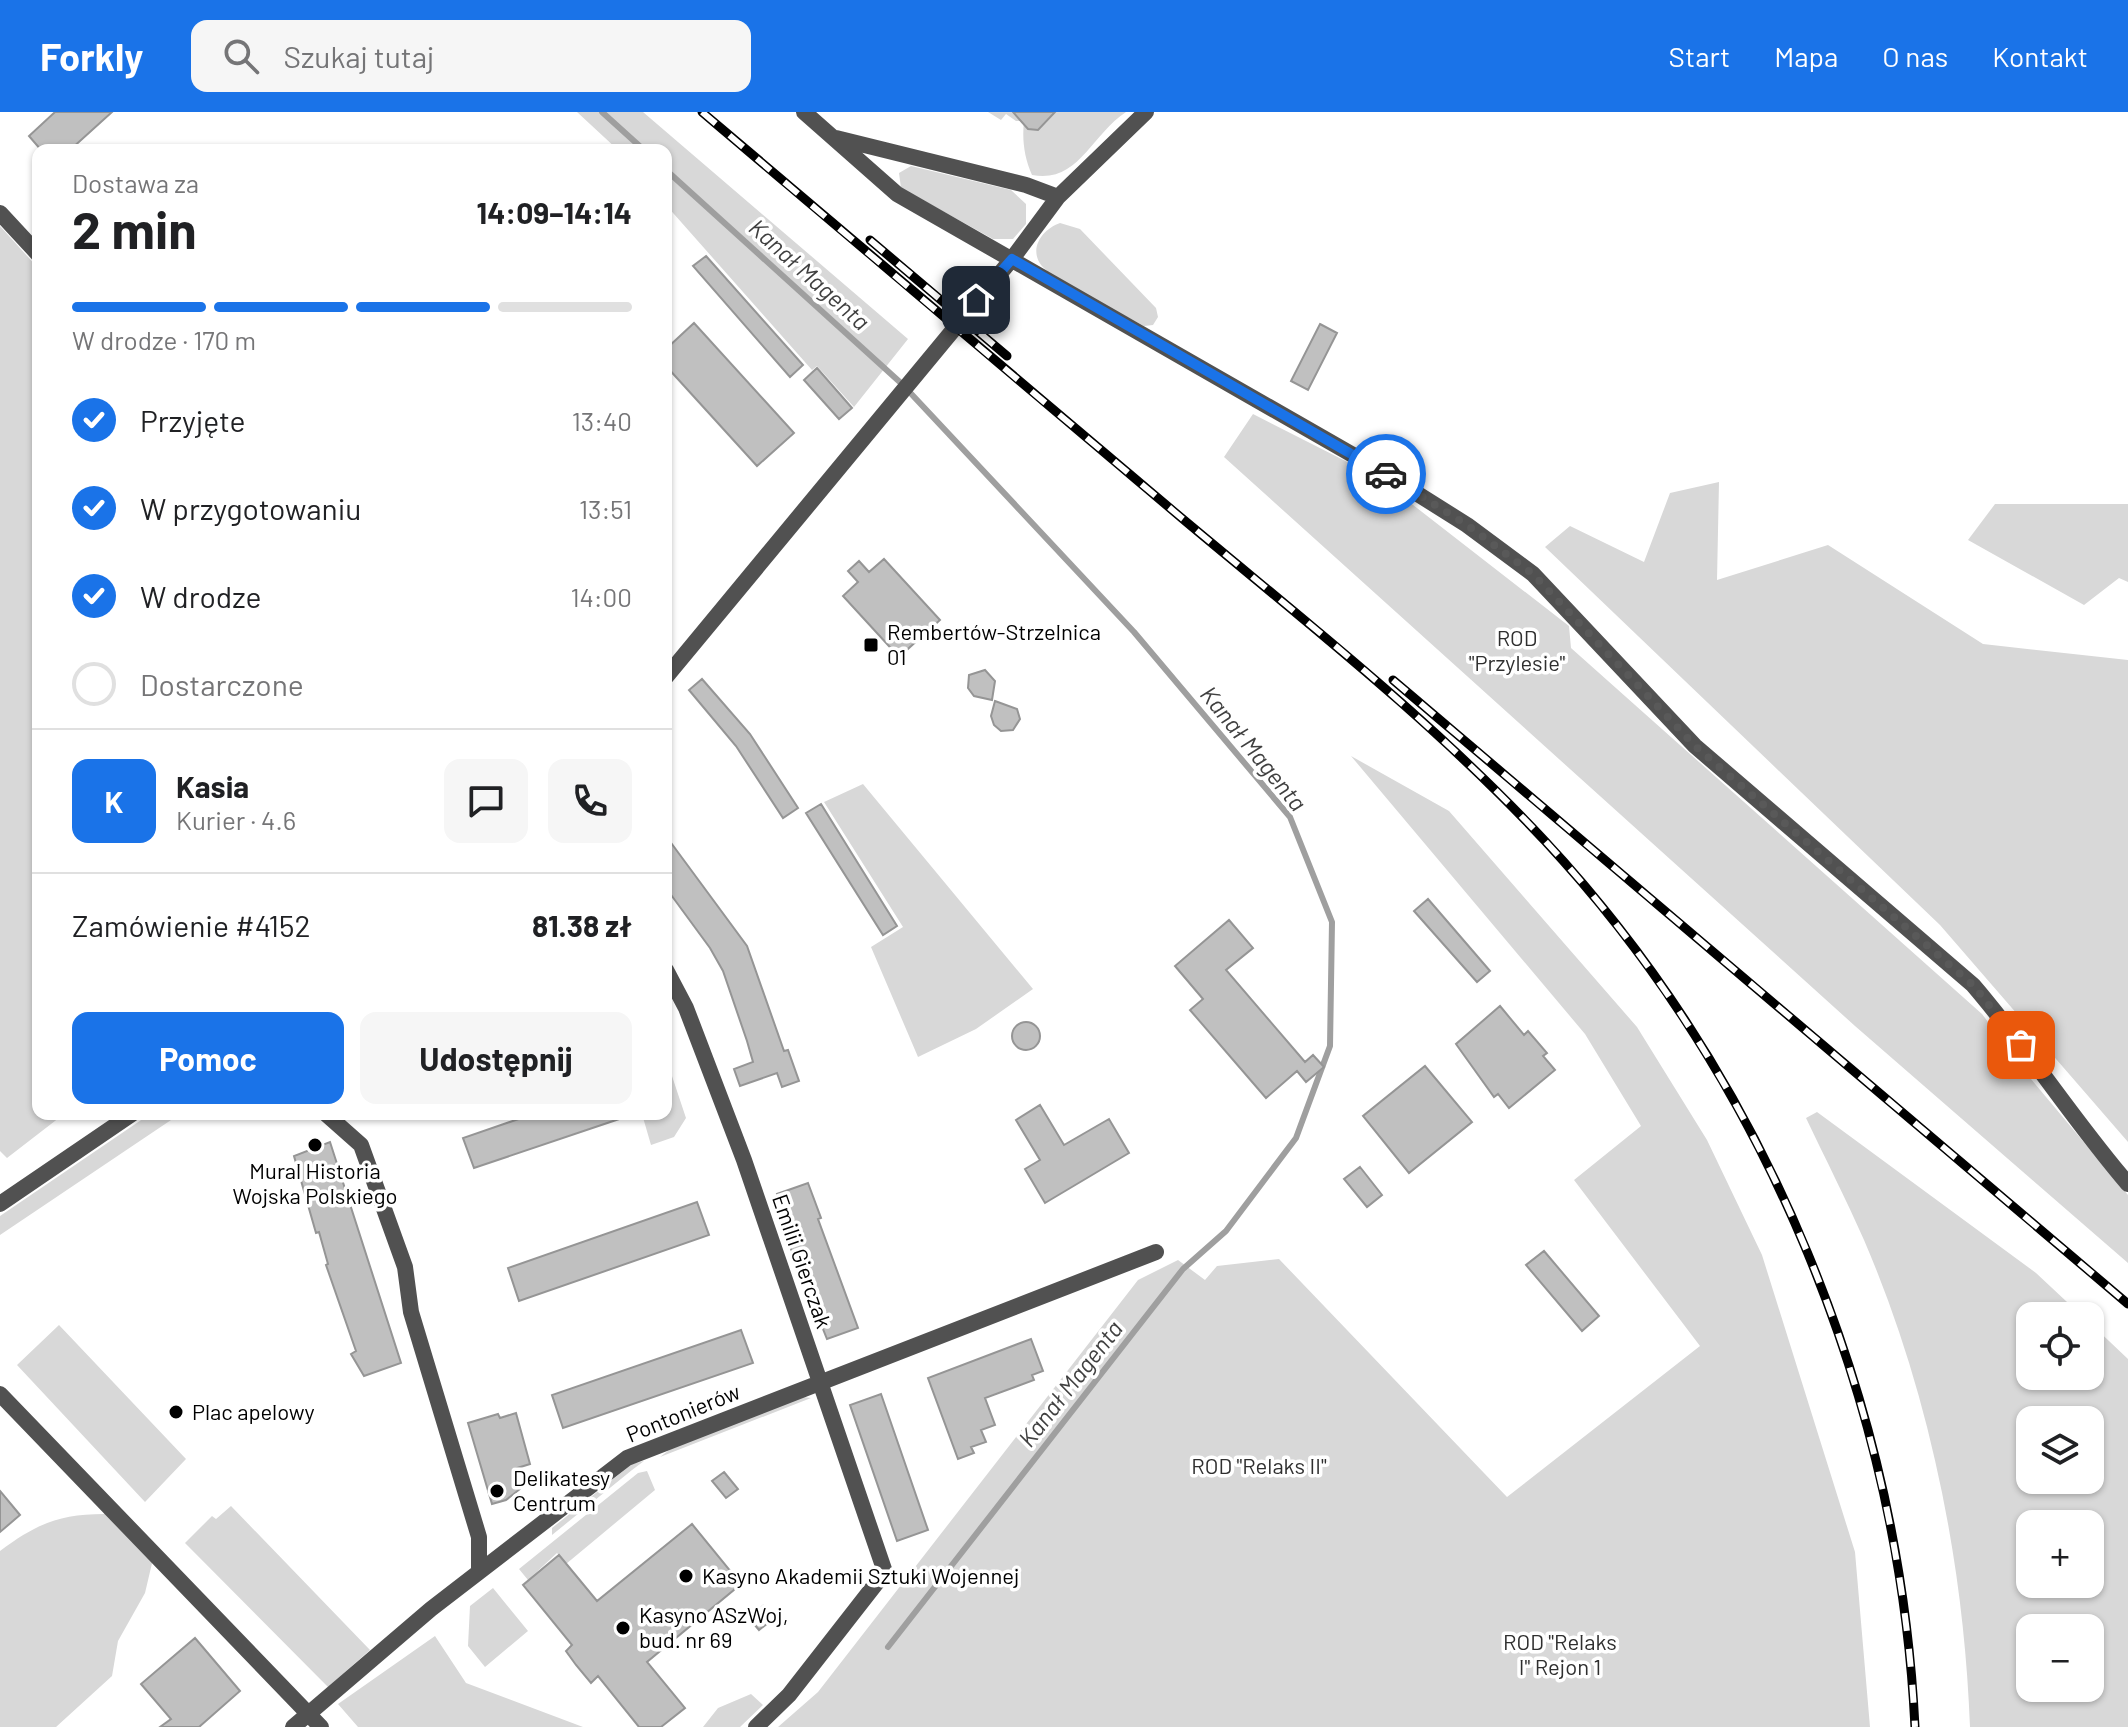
<!DOCTYPE html>
<html lang="pl">
<head>
<meta charset="utf-8">
<style>
  body { margin:0; font-family:Barlow,sans-serif; background:#f6f6f6; color:#202124; height:100vh; display:flex; flex-direction:column; font-size:30px; white-space:nowrap }
  * { box-sizing:border-box; margin:0 }
  p { font-size:26px; color:#757577 }
  .icon { flex:none; width:44px; height:44px; fill:none; stroke:currentColor; stroke-width:2; stroke-linecap:round; stroke-linejoin:round }
  .map { position:relative; flex:1; overflow:hidden }
  .sheet { position:absolute; left:32px; top:32px; width:640px; height:976px; display:flex; flex-direction:column; background:#fff; border-radius:16px; box-shadow:0 2px 6px #0004 }
  .sheet>* { flex:none }
  .fabs { position:absolute; left:2016px; top:1190px; display:grid; gap:16px }
  .fabs a { display:grid; place-items:center; width:88px; height:88px; border-radius:16px; background:#fff; box-shadow:0 2px 6px #0004; font-size:40px }
  .pin { position:absolute; display:grid; place-items:center; width:68px; height:68px; color:#fff; margin:-34px; border-radius:16px; box-shadow:0 4px 12px #0006 }
  .courier { position:absolute; display:grid; place-items:center; width:80px; height:80px; margin:-40px; border:6px solid #1a73e8; border-radius:50%; background:#fff; color:#222; box-shadow:0 2px 10px #0007 }
  .overview em { font-style:normal; font-weight:700 }
  .overview div { display:flex; flex-direction:column-reverse }
  .overview { display:flex; align-items:center; justify-content:space-between; height:136px; padding:0 40px }
  h1 { font-size:52px; font-weight:700; line-height:60px }
  .bar { display:grid; grid-template-columns:repeat(4,1fr); gap:12px 8px; align-content:center; height:96px; padding:0 40px }
  .bar i { height:10px; border-radius:6px; background:#e0e0e0 }
  .bar .active { background:#1a73e8 }
  .bar p { grid-column:span 4 }
  .line { display:flex; align-items:center; gap:20px; padding:0 40px; border-top:2px solid #e0e0e0 }
  .line div { flex:1 }
  .round { display:grid; place-items:center; flex:none; width:84px; height:84px; border-radius:16px; background:#f6f6f6 }
  ol { padding:0 40px; list-style:none }
  li { display:flex; align-items:center; gap:24px; height:88px }
  li p { margin-inline-start:auto }
  li .icon { padding:8px; border-radius:50%; background:#1a73e8; color:#fff; stroke-width:4 }
  li:last-child { color:#757577 }
  li i { width:44px; height:44px; border:4px solid #e0e0e0; border-radius:50% }
  .cta { display:flex; gap:16px; margin-top:auto; padding:16px 40px }
  .cta a { flex:1; height:92px; border-radius:16px; background:#1a73e8; color:#fff; font-size:32px; font-weight:700; line-height:92px; text-align:center }
  .cta a+a { background:#f6f6f6; color:#202124 }
  header { display:flex; align-items:center; gap:48px; box-sizing:border-box; height:112px; padding:0 40px; background:#1a73e8; color:#fff }
  header strong { font-size:38px }
  nav { display:flex; gap:44px; margin-inline-start:auto; font-size:28px }
  .search { width:560px; height:72px; background:#f6f6f6; display:flex; align-items:center; gap:20px; box-sizing:border-box; padding:0 28px; border-radius:16px; color:#757577; font-size:30px }
  .map>svg:first-child { display:block }
  .green { fill:#d8d8d8; fill-rule:evenodd }
  .lines { fill:none; stroke-linecap:round; stroke-linejoin:round }
  .stream { stroke:#9f9f9f; stroke-width:6 }
  .building { fill:#c0c0c0; stroke:#959595; stroke-width:2 }
  .minor { stroke:#515151; stroke-width:16 }
  .rail-casing { stroke:#000; stroke-width:9 }
  .rail { stroke:#fff; stroke-width:6; stroke-dasharray:18; stroke-linecap:butt }
  .done { stroke:#595959; stroke-width:8; stroke-dasharray:0 14.4 }
  .route { stroke:#1a73e8; stroke-width:10 }
  .poi-dot { fill:#000; stroke:#fff; stroke-width:3 }
  .labels { text-anchor:middle; stroke-width:7; stroke-linejoin:round; paint-order:stroke }
  .poi-label { font-size:22px; fill:#000; stroke:#fff; text-anchor:start }
  .park-label { font-size:22px; fill:#2f2f2f; stroke:#fff }
  .street-label { font-size:22px; fill:#000; stroke:#fff }
  .water-label { font-size:24px; font-style:italic; fill:#404040; stroke:#fff }
</style>
</head>
<body>
<header>
<strong>Forkly</strong>
<div class="search"><svg class="icon" aria-label="search" viewBox="0 0 24 24"><circle cx="10" cy="10" r="6"/><path d="M15 15l6 6"/></svg>Szukaj tutaj</div>
<nav><a>Start</a><a>Mapa</a><a>O nas</a><a>Kontakt</a></nav>
</header>
<div class="map">
<svg width="2128" height="1615" viewBox="0 0 2128 1615">
  <rect width="100%" height="100%" fill="#fff"/>
  <path class="green" d="M 577,0 L 643,0 L 908,227 L 854,295 L 817,254 L 812,258 L 666,93 L 666,38 L 618,38 Z
    M 988,0 L 1126,0 C 1091,23 1078,72 1032,63 C 1024,45 1022,27 1024,9 L 1016,9 L 1006,2 L 1001,8 Z
    M 911,54 L 1011,78 L 1026,92 L 1026,112 L 1013,127 L 993,127 L 901,76 L 899,61 Z
    M 1060,111 L 1080,117 L 1156,196 L 1158,205 L 1153,213 L 1144,214 C 1114,197 1072,180 1046,158 C 1026,141 1040,118 1060,111 Z
    M 0,114 L 38,156 L 38,1002 L 64,1002 L 7,1046 L 0,1039 Z
    M 1253,302 L 1377,365 L 1569,514 L 1571,536 L 1982,902 L 2031,967 L 2128,1083 L 2128,1151 L 1855,914 L 1224,345 Z
    M 1719,370 L 1717,468 L 1828,433 L 1983,532 L 2128,548 L 2128,1030 L 1940,813 L 1545,435 L 1570,414 L 1644,450 L 1670,381 Z
    M 1995,392 L 2128,392 L 2128,470 L 2119,466 L 2084,493 L 1968,428 Z
    M 1351,644 L 1449,699 L 1637,915 L 1707,1028 L 1762,1143 L 1855,1440 L 1870,1615 L 778,1615 L 818,1580 L 1138,1168 L 1178,1148 L 1205,1168 L 1217,1154 L 1279,1147 L 1507,1385 L 1700,1234 L 1574,1068 L 1641,1014 L 1585,922 Z
    M 863,672 L 1033,877 L 976,917 L 918,945 L 871,835 L 903,815 L 824,690 Z
    M 669,955 L 686,1006 L 674,1025 L 651,1033 L 642,1002 L 666,1002 L 666,956 Z
    M 1817,1000 L 2036,1161 L 2082,1204 L 2030,1204 L 2030,1264 L 2090,1264 L 2090,1211 L 2128,1247 L 2128,1615 L 1970,1615 C 1964,1451 1929,1279 1864,1128 C 1846,1087 1825,1046 1806,1006 ZM 2030,1308 L 2090,1308 L 2090,1368 L 2030,1368 ZM 2030,1412 L 2090,1412 L 2090,1472 L 2030,1472 ZM 2030,1516 L 2090,1516 L 2090,1576 L 2030,1576 Z
    M 150,1002 L 177,1004 L 0,1123 L 0,1104 Z
    M 59,1213 L 186,1347 L 145,1390 L 17,1253 Z
    M 803,1285 L 811,1286 L 660,1345 L 673,1335 Z
    M 644,1349 L 632,1358 L 552,1423 L 552,1416 L 632,1352 Z
    M 647,1359 L 655,1378 L 566,1452 L 557,1441 L 528,1468 L 519,1457 L 638,1361 Z
    M 100,1378 L 153,1447 L 145,1481 L 118,1529 L 112,1564 L 56,1615 L 0,1615 L 0,1439 C 36,1412 60,1402 104,1402 Z
    M 231,1394 L 370,1538 L 328,1575 L 185,1431 L 212,1404 L 216,1407 Z
    M 493,1476 L 528,1519 L 485,1555 L 468,1534 L 470,1494 Z
    M 435,1524 L 466,1571 L 583,1615 L 358,1615 L 338,1592 Z
    M 751,1582 L 763,1593 L 740,1615 L 703,1615 L 718,1596 Z"/>
  <g class="lines">
    <path class="stream" d="M 602,0 L 644,38
      M 666,58 L 902,272 L 1134,520 L 1290,705 L 1332,810 L 1330,934 L 1296,1026 L 1226,1119 L 1183,1157 L 888,1535"/>
  </g>
  <path class="building" d="M 55,0 L 112,0 L 70,38 L 41,38 L 29,24 Z
    M 1013,0 L 1055,0 L 1038,18 L 1028,17 Z
    M 706,144 L 803,253 L 790,265 L 693,154 Z
    M 694,211 L 794,321 L 757,354 L 666,254 L 666,237 Z
    M 1320,212 L 1337,221 L 1308,278 L 1291,269 Z
    M 817,256 L 852,296 L 839,307 L 804,268 Z
    M 884,447 L 940,508 L 899,545 L 843,484 L 858,470 L 848,459 L 859,449 L 869,460 Z
    M 985,558 L 995,569 L 992,588 L 974,584 L 968,576 L 969,563 Z
    M 702,567 L 750,622 L 798,696 L 783,706 L 736,634 L 689,578 Z
    M 995,589 L 1017,597 L 1020,607 L 1013,618 L 1001,619 L 994,613 L 991,604 Z
    M 821,692 L 897,814 L 883,823 L 806,701 Z
    M 666,724 L 747,834 L 784,939 L 788,938 L 799,969 L 782,975 L 777,961 L 740,974 L 734,957 L 753,950 L 747,929 L 723,859 L 710,836 L 666,776 Z
    M 1428,787 L 1490,859 L 1477,870 L 1414,799 Z
    M 1229,808 L 1253,836 L 1226,858 L 1305,950 L 1313,943 L 1324,955 L 1306,970 L 1297,959 L 1266,986 L 1190,898 L 1203,887 L 1175,854 Z
    M 1500,894 L 1524,923 L 1528,919 L 1547,941 L 1543,944 L 1555,958 L 1509,996 L 1498,982 L 1494,985 L 1456,932 Z
    M1012 924a14 14 0 1 1 28 0a14 14 0 1 1-28 0Z
    M 1425,954 L 1472,1010 L 1409,1061 L 1363,1004 Z
    M 1040,993 L 1064,1033 L 1109,1007 L 1129,1041 L 1045,1091 L 1025,1057 L 1040,1048 L 1016,1008 Z
    M 533,1002 L 624,1002 L 625,1005 L 474,1056 L 463,1026 Z
    M 330,1030 L 401,1251 L 364,1264 L 351,1242 L 356,1239 L 326,1153 L 328,1152 L 319,1120 L 316,1121 L 294,1044 Z
    M 1360,1055 L 1382,1083 L 1367,1095 L 1344,1067 Z
    M 808,1071 L 821,1106 L 818,1107 L 858,1216 L 827,1227 L 789,1132 L 777,1082 Z
    M 697,1090 L 709,1123 L 519,1189 L 508,1156 Z
    M 1544,1139 L 1599,1204 L 1582,1219 L 1526,1153 Z
    M 741,1218 L 753,1251 L 563,1316 L 552,1283 Z
    M 1031,1227 L 1043,1259 L 1032,1263 L 1034,1268 L 985,1286 L 995,1313 L 981,1318 L 986,1330 L 971,1335 L 974,1341 L 958,1347 L 928,1266 Z
    M 881,1282 L 928,1418 L 897,1429 L 850,1293 Z
    M 516,1301 L 530,1352 L 514,1357 L 520,1377 L 506,1388 L 492,1392 L 468,1311 L 498,1302 L 500,1306 Z
    M 724,1360 L 738,1377 L 726,1386 L 712,1369 Z
    M 0,1379 L 20,1403 L 0,1420 Z
    M 692,1412 L 741,1472 L 647,1550 L 685,1596 L 661,1615 L 639,1615 L 598,1564 L 591,1571 L 576,1553 L 566,1539 L 572,1533 L 523,1473 L 559,1443 L 597,1489 Z
    M 763,1494 L 773,1507 L 759,1518 L 749,1506 Z
    M 195,1526 L 240,1579 L 199,1615 L 160,1615 L 171,1607 L 141,1572 Z"/>
  <g class="lines">
    <path class="minor" d="M 804,0 L 897,82 L 1386,362 L 1467,413 L 1533,462 L 1695,634 L 1973,873 C 2028,937 2073,1008 2128,1072
      M 836,26 L 1026,73 L 1058,85
      M 0,101 L 38,142
      M 666,565 L 1012,147 L 1058,85 L 1146,0
      M 666,858 L 686,896 L 744,1048 L 885,1460 L 789,1583 L 756,1615
      M 326,1002 L 361,1033 L 405,1155 L 411,1200 L 479,1425 L 479,1460
      M 0,1092 L 132,1002
      M 0,1282 L 321,1615
      M 293,1615 L 431,1497 L 627,1346 L 1156,1140"/>
    <defs>
      <path id="rail" d="M 702,0 C 862,136 1023,272 1184,408 C 1307,511 1435,611 1545,729 C 1767,968 1899,1291 1915,1615
        M 870,128 L 1007,244
        M 1393,568 L 2128,1192"/>
    </defs>
    <use href="#rail" class="rail-casing"/>
    <use href="#rail" class="rail"/>
  </g>
  <g class="lines">
    <path class="done" d="M 1386,362 L 1467,413 L 1533,462 L 1695,634 L 1973,873 L 2021,933"/>
    <path class="route" d="M 976,188 L 1012,147 L 1386,362"/>
  </g>
  <g class="poi-dot">
    <rect x="863" y="525" width="16" height="16" rx="4"/>
    <circle cx="315" cy="1033" r="8"/>
    <circle cx="176" cy="1300" r="8"/>
    <circle cx="497" cy="1379" r="8"/>
    <circle cx="686" cy="1464" r="8"/>
    <circle cx="623" cy="1516" r="8"/>
  </g>
  <g class="labels">
    <g class="poi-label">
      <text x="887" y="528">Rembertów-Strzelnica<tspan x="887" dy="25">01</tspan></text>
      <text x="315" y="1067" text-anchor="middle">Mural Historia<tspan x="315" dy="25">Wojska Polskiego</tspan></text>
      <text x="192" y="1308">Plac apelowy</text>
      <text x="513" y="1374">Delikatesy<tspan x="513" dy="25">Centrum</tspan></text>
      <text x="702" y="1472">Kasyno Akademii Sztuki Wojennej</text>
      <text x="639" y="1511">Kasyno ASzWoj,<tspan x="639" dy="25">bud. nr 69</tspan></text>
    </g>
    <g class="park-label">
      <text x="1517" y="534">ROD<tspan x="1517" dy="25">"Przylesie"</tspan></text>
      <text x="1259" y="1362">ROD "Relaks II"</text>
      <text x="1560" y="1538">ROD "Relaks<tspan x="1560" dy="25">I" Rejon 1</tspan></text>
    </g>
    <g class="street-label">
      <text transform="translate(802 1149) rotate(71)" y="8">Emilii Gierczak</text>
      <text transform="translate(683 1301) rotate(-22)" y="8">Pontonierów</text>
    </g>
    <g class="water-label">
      <text transform="translate(809 163) rotate(42)" y="8">Kanał Magenta</text>
      <text transform="translate(1253 637) rotate(51)" y="8">Kanał Magenta</text>
      <text transform="translate(1071 1272) rotate(-52)" y="8">Kanał Magenta</text>
    </g>
  </g>
</svg>
<div class="fabs">
<a><svg class="icon" aria-label="locate" viewBox="0 0 24 24"><circle cx="12" cy="12" r="6"/><path d="M12 2v4M12 18v4M2 12h4M18 12h4"/></svg></a>
<a><svg class="icon" aria-label="layers" viewBox="0 0 24 24"><path d="M12 4l9 5-9 5-9-5zM3 14l9 5 9-5"/></svg></a>
<a>+</a>
<a>−</a>
</div>
<div class="pin" style="left:2021px;top:933px;background:#ea580c"><svg class="icon" aria-label="bag" viewBox="0 0 24 24"><path d="M5 8h14l-1 12H6zM9 8a3 3 0 0 1 6 0"/></svg></div>
<div class="pin" style="left:976px;top:188px;background:#1f2937"><svg class="icon" aria-label="home" viewBox="0 0 24 24"><path d="M3 11l9-7 9 7M6 9v11h12V9"/></svg></div>
<div class="courier" style="left:1386px;top:362px"><svg class="icon" aria-label="car" viewBox="0 0 24 24"><path d="M5 17H2v-5l4-1 3-4h7l3 4 3 1v5h-3M9 17h6M6 11h13"/><circle cx="7" cy="17" r="2"/><circle cx="17" cy="17" r="2"/></svg></div>
<section class="sheet">
<div class="overview"><div><h1>2 min</h1><p>Dostawa za</p></div><em>14:09–14:14</em></div>
<div class="bar"><i class="active"></i><i class="active"></i><i class="active"></i><i></i><p>W drodze · 170 m</p></div>
<ol>
<li><svg class="icon" aria-label="check" viewBox="0 0 24 24"><path d="M5 12l5 5 9-10"/></svg>Przyjęte<p>13:40</p></li>
<li><svg class="icon" aria-label="check" viewBox="0 0 24 24"><path d="M5 12l5 5 9-10"/></svg>W przygotowaniu<p>13:51</p></li>
<li><svg class="icon" aria-label="check" viewBox="0 0 24 24"><path d="M5 12l5 5 9-10"/></svg>W drodze<p>14:00</p></li>
<li><i></i>Dostarczone</li>
</ol>
<div class="line" style="height:144px"><b class="round" style="background:#1a73e8;color:#fff">K</b><div><b>Kasia</b><p>Kurier · 4.6</p></div><a class="round"><svg class="icon" aria-label="chat" viewBox="0 0 24 24"><path d="M4 5h16v11H9l-5 4z"/></svg></a><a class="round"><svg class="icon" aria-label="phone" viewBox="0 0 24 24"><path d="M5 4h4l2 5-3 2q2 4 5 5l2-3 5 2v4C11 20 4 13 5 4z"/></svg></a></div>
<div class="line" style="height:104px"><div>Zamówienie #4152</div><b>81.38 zł</b></div>
<div class="cta"><a>Pomoc</a><a>Udostępnij</a></div>
</section>
</div>
</body>
</html>
